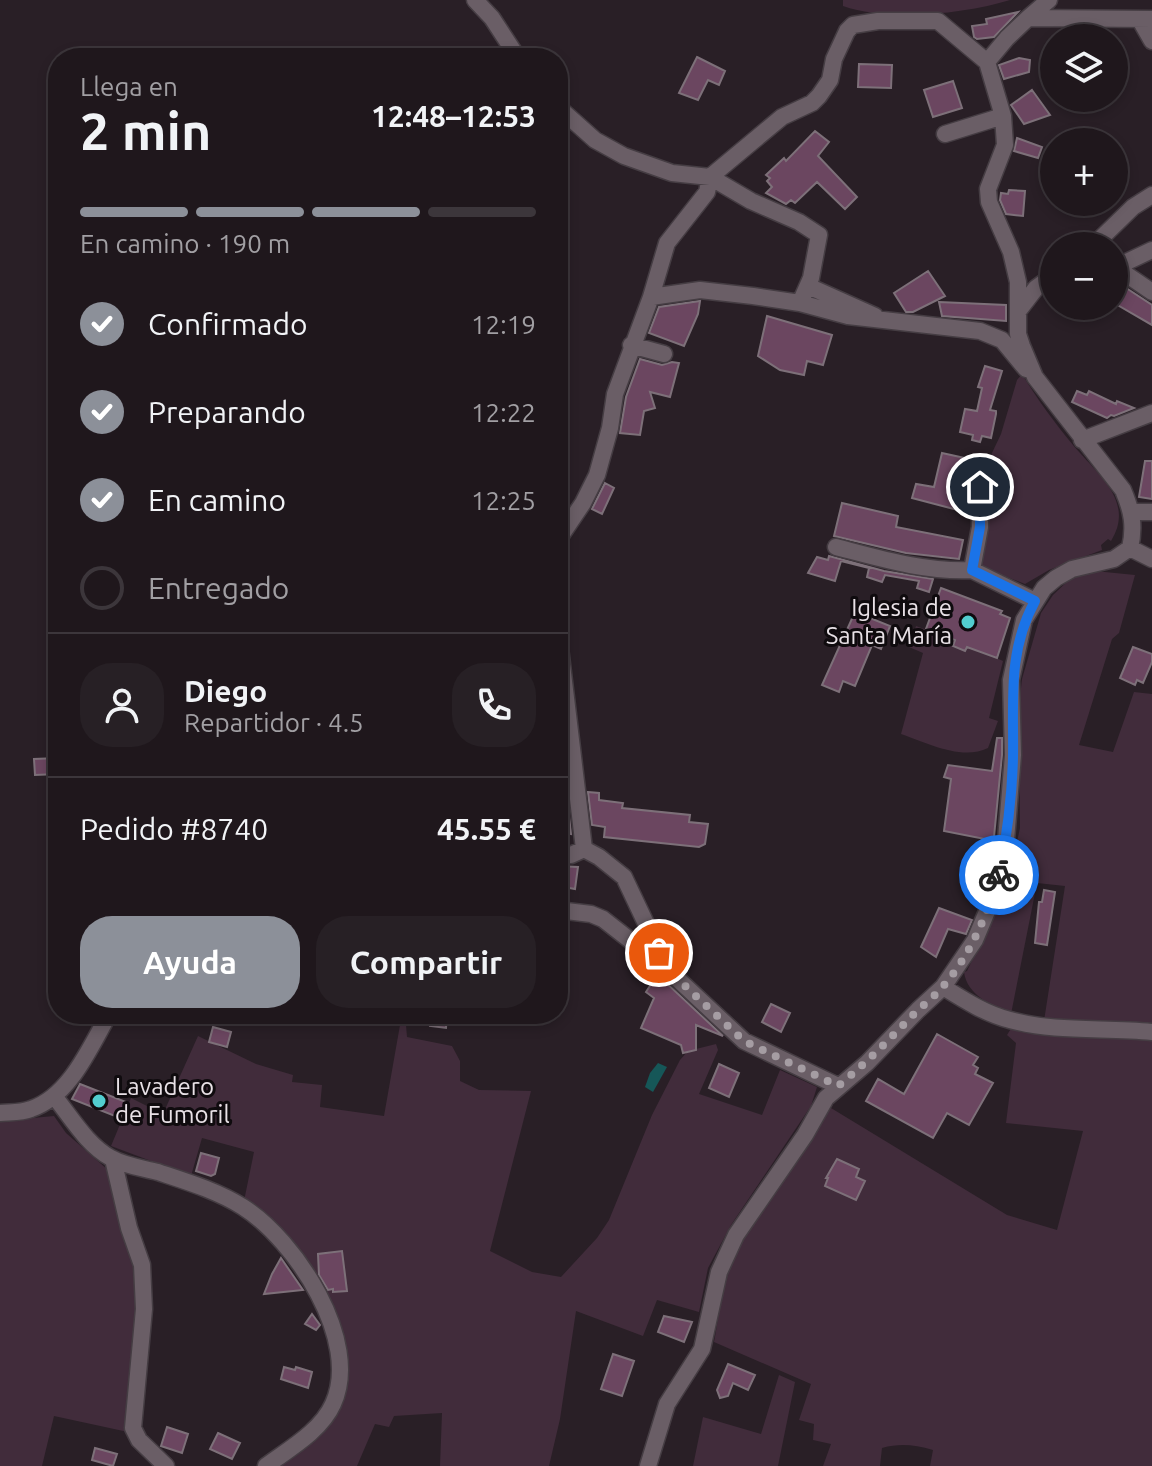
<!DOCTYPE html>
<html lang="es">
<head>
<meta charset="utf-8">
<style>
  body { margin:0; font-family:Ubuntu,sans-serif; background:#272025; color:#f1f3f6; height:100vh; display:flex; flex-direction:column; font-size:30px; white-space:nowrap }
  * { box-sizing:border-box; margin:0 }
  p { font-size:26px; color:#a19fa3 }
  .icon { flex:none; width:44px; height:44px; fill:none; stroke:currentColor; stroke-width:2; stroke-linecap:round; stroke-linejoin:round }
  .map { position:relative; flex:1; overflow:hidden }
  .side { position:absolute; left:48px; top:48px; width:520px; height:976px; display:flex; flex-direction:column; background:#1f171c; border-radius:32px; box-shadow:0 4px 12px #0003,0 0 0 2px #3c363b }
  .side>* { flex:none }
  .fabs { position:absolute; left:1040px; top:24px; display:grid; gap:16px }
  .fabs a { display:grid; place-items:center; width:88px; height:88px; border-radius:50%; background:#1f171c; box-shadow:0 4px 12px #0003,0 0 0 2px #3c363b; font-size:40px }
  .pin { position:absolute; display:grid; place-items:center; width:68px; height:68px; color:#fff; margin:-34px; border:4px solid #fff; border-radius:50%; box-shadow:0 2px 8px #0007 }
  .courier { position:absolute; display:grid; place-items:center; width:80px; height:80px; margin:-40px; border:6px solid #1a73e8; border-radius:50%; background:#fff; color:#222; box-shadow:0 2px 10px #0007 }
  .overview em { font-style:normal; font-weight:700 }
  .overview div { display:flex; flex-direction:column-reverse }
  .overview { display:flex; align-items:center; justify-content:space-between; height:136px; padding:0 32px }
  h1 { font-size:52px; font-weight:700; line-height:60px }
  .bar { display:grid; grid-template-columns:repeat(4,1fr); gap:12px 8px; align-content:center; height:96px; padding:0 32px }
  .bar i { height:10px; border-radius:6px; background:#3c363b }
  .bar .active { background:#8c9099 }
  .bar p { grid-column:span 4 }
  .line { display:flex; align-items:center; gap:20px; padding:0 32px; border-top:2px solid #3c363b }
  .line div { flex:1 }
  .round { display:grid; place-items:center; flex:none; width:84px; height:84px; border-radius:32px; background:#272025 }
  ol { padding:0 32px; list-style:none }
  li { display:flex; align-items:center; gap:24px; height:88px }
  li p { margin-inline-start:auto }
  li .icon { padding:8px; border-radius:50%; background:#8c9099; color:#fff; stroke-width:4 }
  li:last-child { color:#a19fa3 }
  li i { width:44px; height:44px; border:4px solid #3c363b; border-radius:50% }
  .button { display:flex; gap:16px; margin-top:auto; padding:16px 32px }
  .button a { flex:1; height:92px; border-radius:32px; background:#8c9099; color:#fff; font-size:32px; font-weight:700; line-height:92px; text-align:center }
  .button a+a { background:#272025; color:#f1f3f6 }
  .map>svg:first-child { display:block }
  .green { fill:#412c3b }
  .water { fill:#165758 }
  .building { fill:#6b4660; stroke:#7d7079; stroke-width:2 }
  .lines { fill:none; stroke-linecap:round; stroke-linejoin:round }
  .street-casing { stroke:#453d43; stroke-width:19 }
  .street { stroke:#6a5e66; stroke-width:16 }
  .done { stroke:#a59da3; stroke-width:8; stroke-dasharray:0 14.4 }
  .route { stroke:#1a73e8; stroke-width:10 }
  .poi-dot { fill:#52cdcf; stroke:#0f0b0e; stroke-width:3 }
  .labels { text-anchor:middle; stroke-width:6; stroke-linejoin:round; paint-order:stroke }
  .poi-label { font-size:24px; fill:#e8e1e6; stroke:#0f0b0e; text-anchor:end }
</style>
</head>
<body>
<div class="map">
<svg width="1152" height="1466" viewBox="0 0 1152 1466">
  <rect width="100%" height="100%" fill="#291f26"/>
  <path class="green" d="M 843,0 L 1010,0 C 965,14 888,22 843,6 Z
    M 1022,374 C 1037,399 1055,423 1073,445 C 1096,473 1136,501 1111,541 L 1108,539 L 1101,545 L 1102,550 L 1049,570 L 1025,584 L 978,566 L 986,483 L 982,474 L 1001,434 L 1017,380 Z
    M 1095,571 L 1135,575 L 1119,633 L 1112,639 L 1079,745 L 1113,752 L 1134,692 L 1152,694 L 1152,1027 L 1044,1021 L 1065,886 L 1037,883 L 1011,1014 C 991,1005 967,995 964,972 L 967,971 L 1000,902 L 1013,860 L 1020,828 L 1019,706 L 1022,679 L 1041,613 L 1053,595 L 1073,576 Z
    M 916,626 L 955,640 L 954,646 L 968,645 L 1003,661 L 989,718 L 998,721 L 988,748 C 962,761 927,743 901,734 L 923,653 L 909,647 Z
    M 400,1025 L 406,1025 L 407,1037 L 452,1046 L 460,1061 L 460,1081 L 479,1090 L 531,1091 L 490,1251 L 532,1272 L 561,1277 L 597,1238 L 609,1220 L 652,1115 L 680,1060 L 688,1051 L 716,1044 L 718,1050 L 699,1094 L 762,1115 L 780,1070 L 817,1087 L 811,1106 L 731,1225 L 708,1268 L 699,1312 L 657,1300 L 643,1336 L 576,1311 L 560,1419 L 549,1466 L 440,1466 L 442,1413 L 394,1416 L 389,1427 L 375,1424 L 357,1466 L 275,1466 L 328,1425 L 343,1339 C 334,1290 277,1237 244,1201 L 254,1152 L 202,1138 L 191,1176 L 111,1146 L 131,1098 L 163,1114 L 198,1036 L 256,1064 L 293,1075 L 292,1082 L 322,1085 L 320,1107 L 384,1116 Z
    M 1012,1027 C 1057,1039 1105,1036 1152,1037 L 1152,1466 L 930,1466 L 933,1450 C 914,1445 901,1443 882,1448 L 880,1466 L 823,1466 L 831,1444 L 813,1440 L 814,1424 L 799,1420 L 811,1384 L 714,1342 C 718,1322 720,1301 725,1281 C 739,1226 799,1156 831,1108 L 1007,1215 L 1057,1230 L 1083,1131 L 1006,1123 L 1016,1043 L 1007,1035 Z
    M 54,1116 L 66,1133 L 108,1170 L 133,1239 L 140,1298 L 128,1432 L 54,1416 L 42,1466 L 0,1466 L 0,1121 Z
    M 779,1375 L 795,1382 L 778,1466 L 693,1466 L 703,1417 L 761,1434 Z"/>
  <path class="water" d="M 658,1063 L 667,1067 L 653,1092 L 645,1087 L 650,1073 Z"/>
  <path class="building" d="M 1018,12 L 994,37 L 977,39 L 974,37 L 972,26 L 987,24 L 986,19 Z
    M 697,57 L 725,71 L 719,85 L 708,80 L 698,100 L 679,93 Z
    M 1019,58 L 1030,60 L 1029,72 L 1004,79 L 999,65 Z
    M 859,64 L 892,65 L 891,88 L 858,87 Z
    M 953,81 L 962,108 L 933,117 L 924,90 Z
    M 1032,90 L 1050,115 L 1024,124 L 1011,105 Z
    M 815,131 L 829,142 L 818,156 L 857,197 L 845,209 L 817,182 L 795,203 L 791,200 L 786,204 L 766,193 L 772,187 L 767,181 L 770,178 L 766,175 L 784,158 L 786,161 Z
    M 1017,138 L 1042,147 L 1038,158 L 1014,151 Z
    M 1009,190 L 1025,191 L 1023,216 L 1006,214 L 1000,200 L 1001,193 L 1008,194 Z
    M 928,271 L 945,296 L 913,312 L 906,312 L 894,293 Z
    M 1114,280 L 1152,305 L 1152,325 L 1114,303 Z
    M 700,301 L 698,314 L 684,346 L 649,333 L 659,307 Z
    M 939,302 L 1006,305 L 1006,321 L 942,316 Z
    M 767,316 L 832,335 L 823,365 L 807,361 L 804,375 L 780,370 L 758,356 Z
    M 640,359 L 662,365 L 672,362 L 679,363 L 670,397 L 650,392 L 655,408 L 644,411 L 640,435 L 620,433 L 626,397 Z
    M 985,366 L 1002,371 L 990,410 L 996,411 L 996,414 L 991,438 L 982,436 L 980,442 L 972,440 L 973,435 L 960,432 L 965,409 L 977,411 L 982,388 L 978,387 Z
    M 1077,391 L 1087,395 L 1089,391 L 1116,404 L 1117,401 L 1134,408 L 1114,416 L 1111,415 L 1107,418 L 1072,402 Z
    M 942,453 L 974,460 L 971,474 L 956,474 L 950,483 L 955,493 L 969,496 L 969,513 L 912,498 L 916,484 L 934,487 Z
    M 1145,461 L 1152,461 L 1152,499 L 1139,497 Z
    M 605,483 L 614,488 L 602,514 L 592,509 Z
    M 842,503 L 898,516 L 896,527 L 963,540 L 959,559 L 906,553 L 834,536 Z
    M 829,556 L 884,571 L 933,579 L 929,592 L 917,588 L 919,581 L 885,575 L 882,582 L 867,577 L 869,568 L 841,561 L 835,581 L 808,573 L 817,557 L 828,560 Z
    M 941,588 L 1002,611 L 1000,614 L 1010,618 L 997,658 L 967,647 L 965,651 L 953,646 L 955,640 L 926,629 Z
    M 855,612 L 890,626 L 881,649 L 872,645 L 855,686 L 843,681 L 839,692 L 822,685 Z
    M 1133,647 L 1152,654 L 1152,662 L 1143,683 L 1137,680 L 1135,685 L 1120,678 Z
    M 997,738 L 1002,738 L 1002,755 L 993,847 L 984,845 L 985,839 L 944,831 L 951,779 L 944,777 L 948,765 L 992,771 Z
    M 58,758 L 58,774 L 35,775 L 34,759 Z
    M 588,792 L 599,793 L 599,800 L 623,803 L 622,808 L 690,815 L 689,822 L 708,824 L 705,844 L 699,847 L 604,837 L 605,827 L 592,825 Z
    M 558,797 L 567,798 L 571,834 L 558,832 Z
    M 558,866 L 578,867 L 575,889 L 558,886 Z
    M 1044,890 L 1055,892 L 1047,945 L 1035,943 L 1039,902 L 1042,902 Z
    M 939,908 L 972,920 L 966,934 L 948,929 L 936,957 L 921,947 Z
    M 657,975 L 661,978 L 723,1036 L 696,1025 L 696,1050 L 683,1053 L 681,1045 L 641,1028 L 654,998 L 646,992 Z
    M 771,1004 L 790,1013 L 781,1032 L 762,1022 Z
    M 431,1014 L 447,1014 L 446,1028 L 430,1026 Z
    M 213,1027 L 231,1032 L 227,1047 L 209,1042 Z
    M 937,1034 L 978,1057 L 973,1065 L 978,1068 L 975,1074 L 993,1083 L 969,1125 L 947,1113 L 933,1138 L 866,1101 L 878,1079 L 904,1094 Z
    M 719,1064 L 739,1073 L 729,1097 L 709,1088 Z
    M 80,1084 L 126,1102 L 120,1118 L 72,1099 Z
    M 201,1153 L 219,1158 L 215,1174 L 211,1176 L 196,1171 Z
    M 837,1159 L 859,1169 L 856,1177 L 865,1181 L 856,1200 L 825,1186 L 828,1178 L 826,1178 Z
    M 342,1251 L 347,1291 L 333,1292 L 333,1289 L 328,1290 L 319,1275 L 318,1254 Z
    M 281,1258 L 303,1290 L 264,1294 L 272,1274 Z
    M 312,1314 L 320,1325 L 316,1330 L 305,1324 Z
    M 664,1316 L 692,1322 L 684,1342 L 658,1332 Z
    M 613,1354 L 634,1361 L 622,1396 L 601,1389 Z
    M 728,1364 L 755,1375 L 748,1390 L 733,1383 L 728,1396 L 720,1398 L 717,1390 Z
    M 284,1367 L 295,1370 L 296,1367 L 312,1372 L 308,1388 L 281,1379 Z
    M 167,1427 L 188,1434 L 182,1453 L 161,1446 Z
    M 218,1433 L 240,1443 L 232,1459 L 210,1449 Z
    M 95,1448 L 117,1454 L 113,1466 L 92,1460 Z"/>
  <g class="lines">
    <defs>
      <path id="street" d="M 475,0 L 492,18 L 518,58
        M 1028,18 L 1049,0
        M 1140,20 L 1152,41
        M 987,62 L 1007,38 L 1028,18 L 1152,19
        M 558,107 L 595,140 L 624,156 L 672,173 L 710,177 L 751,201 L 799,222 L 819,235 L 811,278 L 800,303
        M 945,134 L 1003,116
        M 1093,246 L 1133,207 L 1152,195
        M 1114,266 L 1152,292
        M 1116,267 L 1152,250
        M 808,286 L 875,316
        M 651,297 L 700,290 L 753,296 L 800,303 L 848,316 L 980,331 L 1002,340 L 1026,369
        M 1019,310 L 1036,288 L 1054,275
        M 631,345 L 664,354
        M 1082,440 L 1152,413
        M 961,484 L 980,487 L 980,527 L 972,570 L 1035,601
        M 1132,512 L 1152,512
        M 558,540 L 583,503 L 597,475 L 610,428 L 615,394 L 651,297 L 667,243 L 707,192 L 710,177 L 782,117 L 812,103 L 819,96 L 830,80 L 834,59 L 847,31 L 853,25 L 878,21 L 938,21 L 987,62 L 1003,116 L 1005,145 L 988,189 L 989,202 L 1011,252 L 1018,282 L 1018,334 L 1022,346 L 1035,377 L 1123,490 C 1132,511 1135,526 1130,548 L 1114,559 L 1072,569 L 1056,578 L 1044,588 L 1024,620 L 1011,680 L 1013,755 L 1006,840 L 988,909 L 975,940 L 943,987 L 918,1010 L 867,1063 L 826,1098 L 805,1135 L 736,1235 L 719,1272 L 702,1349 L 667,1404 L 648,1466
        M 836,547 C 882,559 925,572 972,570
        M 1130,548 L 1152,559
        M 558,631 L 584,849 L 599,857 L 624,877 L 668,970
        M 558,855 L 571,855 L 584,849
        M 558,910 L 591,914 L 603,919 L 668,970 L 744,1041 L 838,1086
        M 943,987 C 964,1000 986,1014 1010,1020 C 1057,1033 1105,1027 1152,1032
        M 54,1096 C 71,1117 87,1145 111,1158 C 125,1166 143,1168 158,1172 C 185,1181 218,1191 243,1207 C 295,1240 362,1341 333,1404 C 321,1431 289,1449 266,1466
        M 0,1113 C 10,1112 21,1113 31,1109 C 70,1096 90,1047 109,1014
        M 113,1159 L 129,1228 L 142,1265 L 144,1309 L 133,1428 L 139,1440 L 166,1466"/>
    </defs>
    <use href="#street" class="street-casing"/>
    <use href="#street" class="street"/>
  </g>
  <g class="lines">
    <path class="done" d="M 659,953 L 668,970 L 744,1041 L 838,1086 C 864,1065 887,1042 910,1018 C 921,1006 935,997 945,984 C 972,952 987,914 999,875"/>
    <path class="route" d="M 980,487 L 980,527 L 972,570 L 1035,601 C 1007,652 1014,702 1013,758 C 1012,798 1007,836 999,875"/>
  </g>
  <g class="poi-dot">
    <circle cx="968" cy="622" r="8"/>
    <circle cx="99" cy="1101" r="8"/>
  </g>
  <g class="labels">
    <g class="poi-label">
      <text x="952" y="616">Iglesia de<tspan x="952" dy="28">Santa María</tspan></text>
      <text x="115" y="1095" text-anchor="start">Lavadero<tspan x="115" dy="28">de Fumoril</tspan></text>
    </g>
  </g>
</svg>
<div class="fabs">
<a><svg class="icon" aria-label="layers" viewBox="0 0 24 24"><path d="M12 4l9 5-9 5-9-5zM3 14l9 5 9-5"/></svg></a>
<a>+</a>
<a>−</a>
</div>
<div class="pin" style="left:659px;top:953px;background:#ea580c"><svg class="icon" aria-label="bag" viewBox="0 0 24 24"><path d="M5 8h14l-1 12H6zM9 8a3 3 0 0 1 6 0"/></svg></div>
<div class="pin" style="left:980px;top:487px;background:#1f2937"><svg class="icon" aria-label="home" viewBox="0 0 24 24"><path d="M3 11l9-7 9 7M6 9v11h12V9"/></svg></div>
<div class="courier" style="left:999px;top:875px"><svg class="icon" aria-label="bike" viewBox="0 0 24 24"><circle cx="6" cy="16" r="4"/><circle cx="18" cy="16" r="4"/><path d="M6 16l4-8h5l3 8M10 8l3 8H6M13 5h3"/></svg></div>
<section class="side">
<div class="overview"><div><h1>2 min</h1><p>Llega en</p></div><em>12:48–12:53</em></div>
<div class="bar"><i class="active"></i><i class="active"></i><i class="active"></i><i></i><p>En camino · 190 m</p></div>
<ol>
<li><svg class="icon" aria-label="check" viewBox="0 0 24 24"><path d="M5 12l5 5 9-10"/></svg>Confirmado<p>12:19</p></li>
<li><svg class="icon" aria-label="check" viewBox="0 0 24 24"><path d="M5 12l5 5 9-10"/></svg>Preparando<p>12:22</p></li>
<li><svg class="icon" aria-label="check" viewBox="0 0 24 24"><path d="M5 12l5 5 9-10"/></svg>En camino<p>12:25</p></li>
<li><i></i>Entregado</li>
</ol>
<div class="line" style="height:144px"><a class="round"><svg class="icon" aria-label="person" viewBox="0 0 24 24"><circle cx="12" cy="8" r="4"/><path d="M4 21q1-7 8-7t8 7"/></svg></a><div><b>Diego</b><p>Repartidor · 4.5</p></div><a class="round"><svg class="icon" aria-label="phone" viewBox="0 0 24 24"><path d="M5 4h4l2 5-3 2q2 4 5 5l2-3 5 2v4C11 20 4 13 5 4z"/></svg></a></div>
<div class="line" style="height:104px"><div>Pedido #8740</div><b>45.55 €</b></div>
<div class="button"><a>Ayuda</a><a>Compartir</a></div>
</section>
</div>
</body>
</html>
